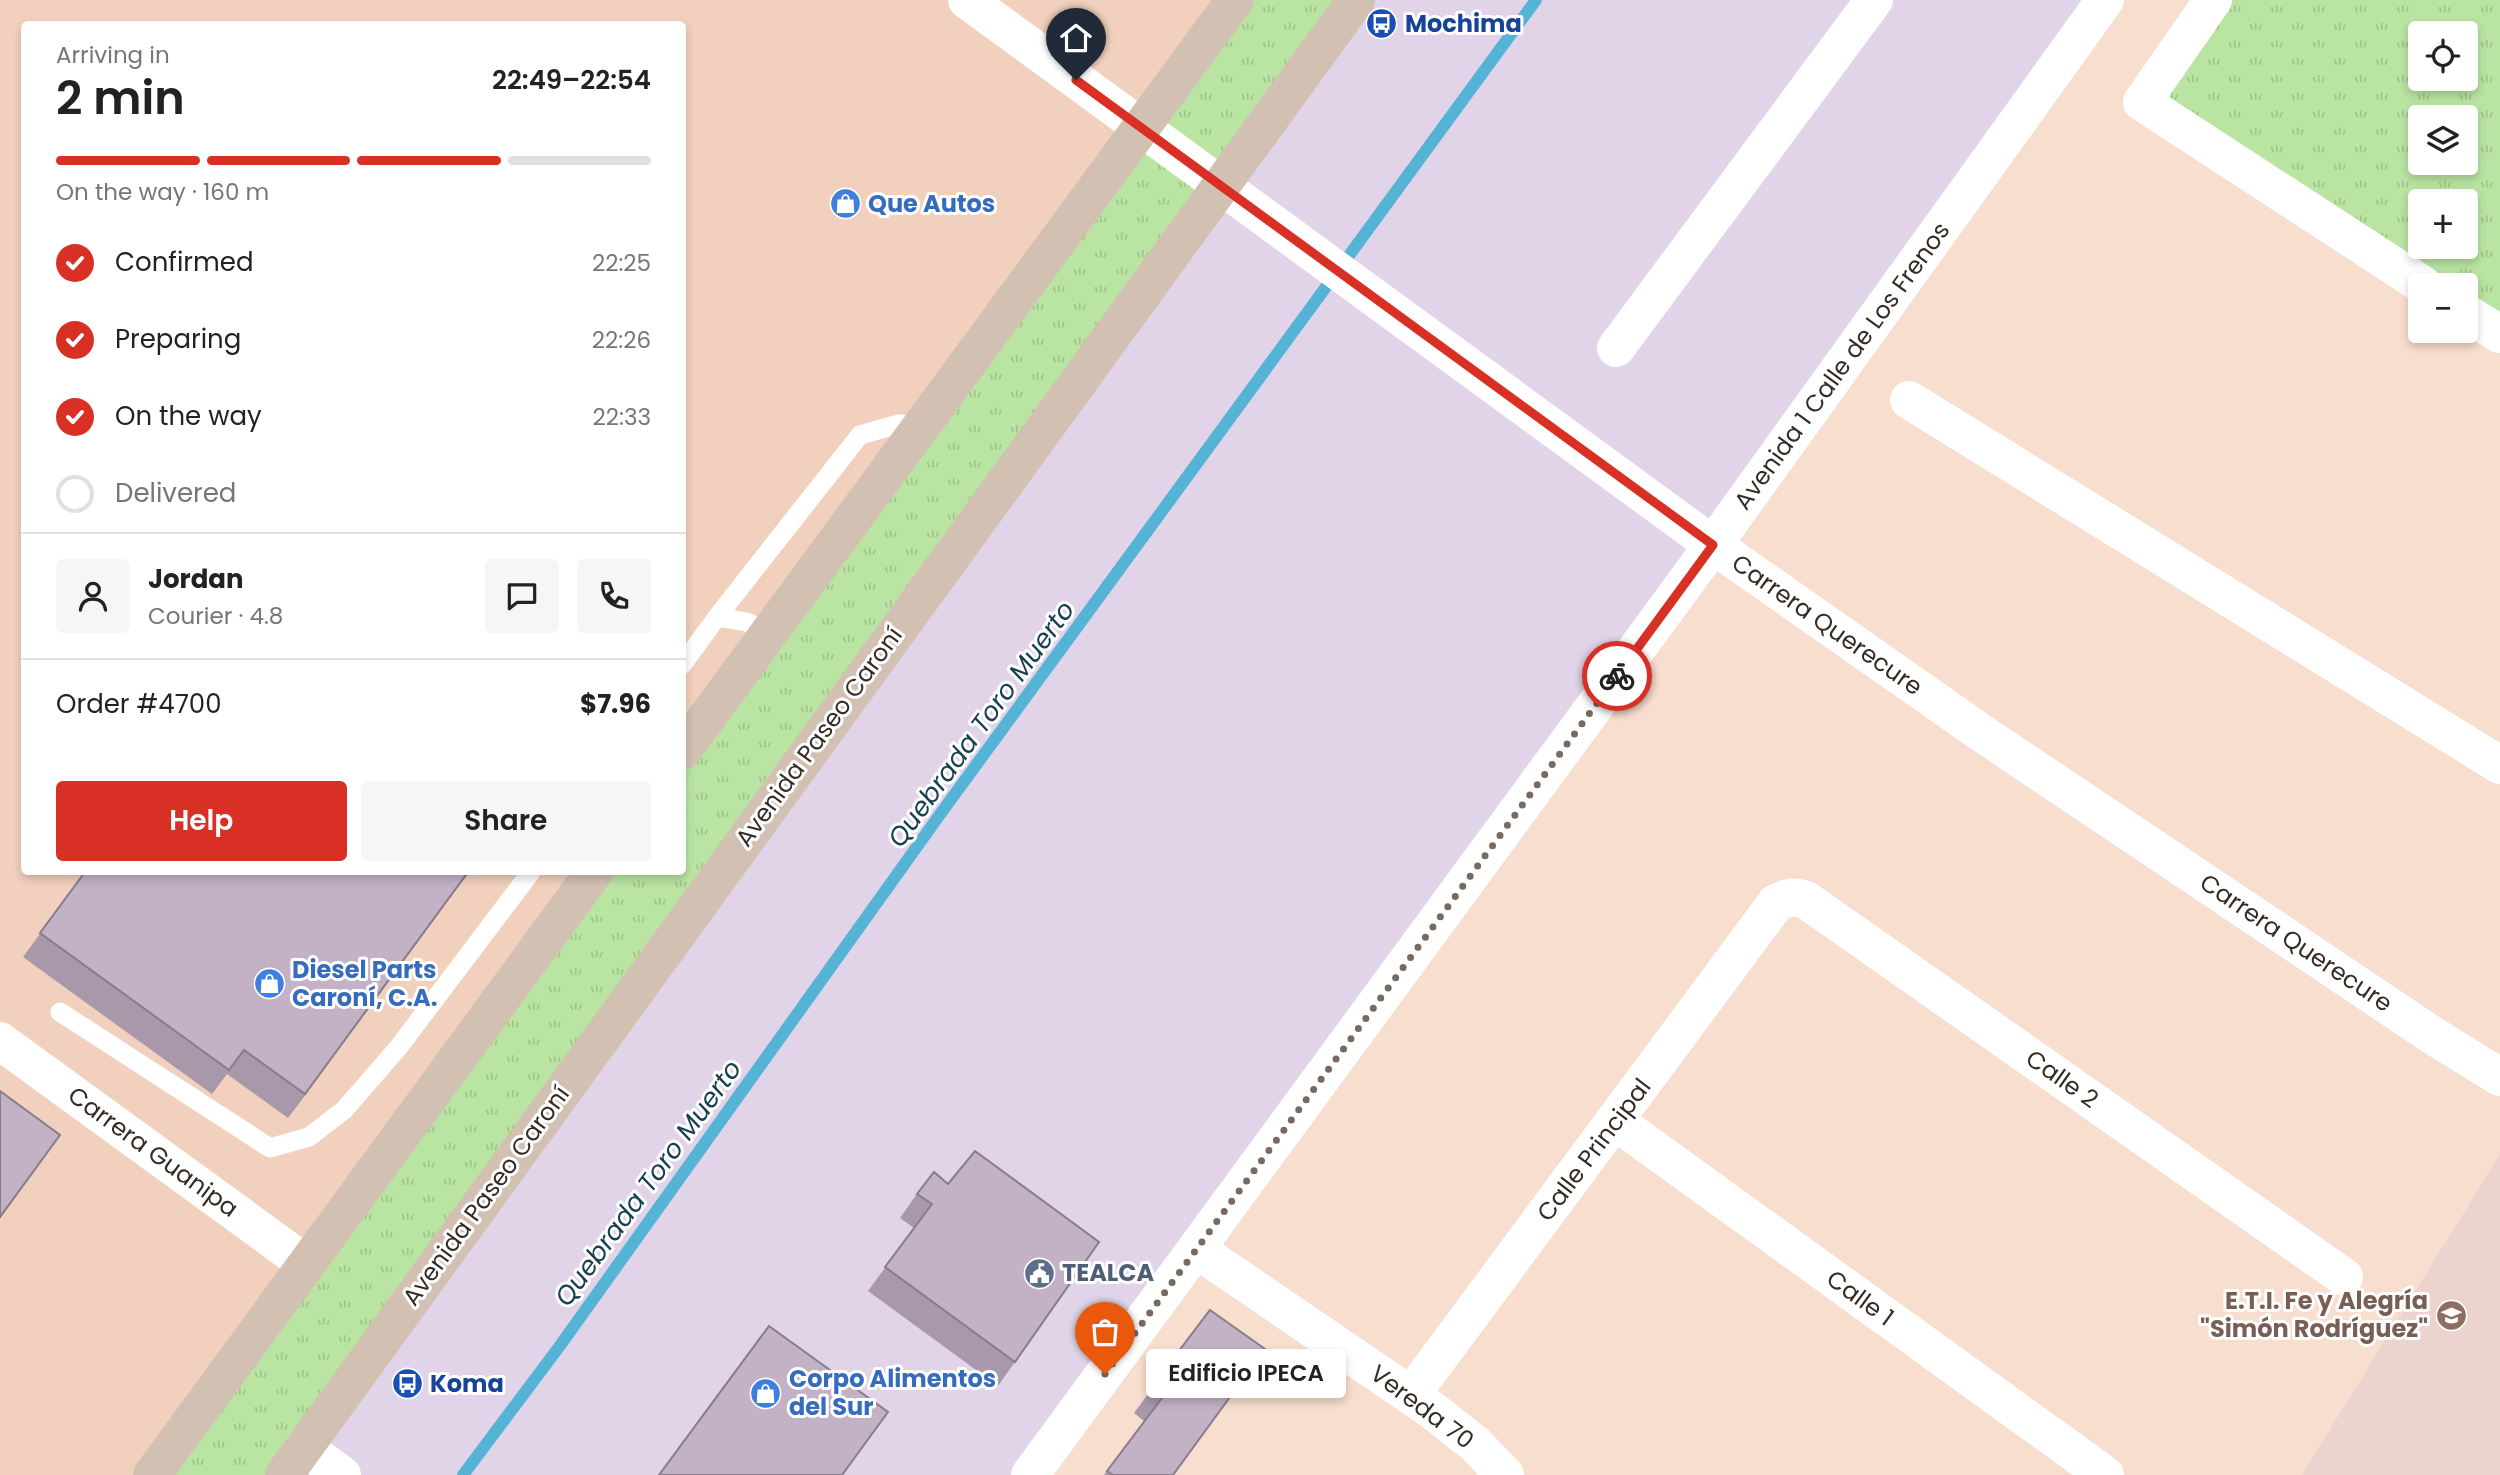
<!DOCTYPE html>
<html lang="en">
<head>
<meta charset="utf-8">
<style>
  body { margin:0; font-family:Poppins,sans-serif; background:#f6f6f6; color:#222; height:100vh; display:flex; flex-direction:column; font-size:26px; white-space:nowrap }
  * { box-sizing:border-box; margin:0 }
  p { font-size:23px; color:#767676 }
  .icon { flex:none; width:38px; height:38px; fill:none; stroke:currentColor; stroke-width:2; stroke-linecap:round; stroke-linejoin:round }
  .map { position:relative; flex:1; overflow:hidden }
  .panel { position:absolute; left:21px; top:21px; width:665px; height:854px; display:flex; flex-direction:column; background:#fff; border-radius:7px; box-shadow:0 4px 10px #0003 }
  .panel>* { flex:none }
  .tools { position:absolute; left:2408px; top:21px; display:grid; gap:14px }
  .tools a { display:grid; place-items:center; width:70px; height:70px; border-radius:7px; background:#fff; box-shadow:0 4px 10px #0003; font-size:35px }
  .pin { position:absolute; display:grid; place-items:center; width:60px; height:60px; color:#fff; margin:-72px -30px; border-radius:50% 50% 50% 0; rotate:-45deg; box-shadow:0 0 7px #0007 }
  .pin .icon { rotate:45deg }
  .courier { position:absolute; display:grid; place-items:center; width:70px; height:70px; margin:-35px; border:5px solid #d93025; border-radius:50%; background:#fff; color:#222; box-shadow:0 2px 9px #0007 }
  .bubble { position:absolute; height:49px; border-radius:7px; background:#fff; box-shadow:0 4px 10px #0003; font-size:23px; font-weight:600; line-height:49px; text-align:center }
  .summary em { font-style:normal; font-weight:600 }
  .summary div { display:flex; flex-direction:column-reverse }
  .summary { display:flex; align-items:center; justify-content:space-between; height:119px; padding:0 35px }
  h1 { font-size:46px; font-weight:600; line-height:52px }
  .bar { display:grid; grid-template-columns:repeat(4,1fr); gap:10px 7px; align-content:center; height:84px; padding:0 35px }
  .bar i { height:9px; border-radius:5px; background:#e0e0e0 }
  .bar .on { background:#d93025 }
  .bar p { grid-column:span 4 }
  .line { display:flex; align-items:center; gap:18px; padding:0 35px; border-top:2px solid #e0e0e0 }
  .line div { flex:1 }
  .round { display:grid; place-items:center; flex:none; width:74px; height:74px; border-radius:7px; background:#f6f6f6 }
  ol { padding:0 35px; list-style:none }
  li { display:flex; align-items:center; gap:21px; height:77px }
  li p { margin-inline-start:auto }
  li .icon { padding:7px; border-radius:50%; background:#d93025; color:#fff; stroke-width:4 }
  li:last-child { color:#767676 }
  li i { width:38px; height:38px; border:4px solid #e0e0e0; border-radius:50% }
  .primary-button { display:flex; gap:14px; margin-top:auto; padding:14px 35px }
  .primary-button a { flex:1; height:80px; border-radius:7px; background:#d93025; color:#fff; font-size:28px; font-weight:600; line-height:80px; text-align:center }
  .primary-button a+a { background:#f6f6f6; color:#222 }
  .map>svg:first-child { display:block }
  .commercial { fill:#e1d4e8 }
  .built { fill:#f1d1bd }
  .education { fill:#edd3cf }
  .grass { fill:url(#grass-tufts); fill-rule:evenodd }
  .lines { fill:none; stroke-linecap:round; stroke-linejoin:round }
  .stream { stroke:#55b3d6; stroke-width:12 }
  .lane { stroke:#fff; stroke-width:19 }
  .street { stroke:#fff; stroke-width:38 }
  .secondary { stroke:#d2c1b2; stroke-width:38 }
  .wall { fill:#a898aa }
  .shaded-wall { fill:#887c8b }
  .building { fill:#c3b1c6; stroke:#887c8b; stroke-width:2 }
  .done { stroke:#796a60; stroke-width:7; stroke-dasharray:0 12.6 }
  .route { stroke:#d93025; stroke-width:9 }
  .labels { text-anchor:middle; stroke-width:6; stroke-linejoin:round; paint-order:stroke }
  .transit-label { font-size:24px; font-weight:bold; fill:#164399; stroke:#fff; text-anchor:start }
  .shop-label { font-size:24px; font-weight:bold; fill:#366cbe; stroke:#fff; text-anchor:start }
  .street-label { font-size:24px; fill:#352b25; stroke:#fff }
  .service-label { font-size:24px; font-weight:bold; fill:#4e5e75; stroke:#fff; text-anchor:start }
  .education-label { font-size:24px; font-weight:bold; fill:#785e54; stroke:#fff; text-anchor:end }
  .water-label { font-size:26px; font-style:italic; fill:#174050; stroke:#fff }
</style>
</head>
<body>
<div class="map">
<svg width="2500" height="1475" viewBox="0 0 2500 1475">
  <defs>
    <pattern id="grass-tufts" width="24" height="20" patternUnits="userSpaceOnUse" patternTransform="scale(1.75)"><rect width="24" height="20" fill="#bae4a2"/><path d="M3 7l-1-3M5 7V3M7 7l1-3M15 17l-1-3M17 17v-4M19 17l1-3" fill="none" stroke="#a0c48b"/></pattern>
  </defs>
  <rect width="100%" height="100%" fill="#f8dece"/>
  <path class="commercial" d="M 1356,0 L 2105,0 L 1030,1475 L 284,1475 Z"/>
  <path class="built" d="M 0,0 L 1235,0 L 683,751 L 682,24 L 24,24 L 24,872 L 594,872 L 152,1475 L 0,1475 Z"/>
  <path class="education" d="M 2500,1154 L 2500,1475 L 2302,1475 Z"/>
  <path class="grass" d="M 1235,0 L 1356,0 L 284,1475 L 152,1475 L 594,872 L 682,872 L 683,751 Z
    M 2213,0 L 2500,0 L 2500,330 L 2466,308 L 2466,285 L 2430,285 L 2142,102 ZM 2420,33 L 2466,33 L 2466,79 L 2420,79 ZM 2420,117 L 2466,117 L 2466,163 L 2420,163 ZM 2420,201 L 2466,201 L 2466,247 L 2420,247 Z"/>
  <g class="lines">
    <path class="stream" d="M 463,1475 L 559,1347 L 941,813 L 1536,0"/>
    <path class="lane" d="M 717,617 L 860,435 L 899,424 L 922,426
      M 682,665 L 717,617 L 747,622 L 768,634
      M 60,1012 L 270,1148 L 309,1137 L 344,1110 L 398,1048 L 531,872"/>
    <path class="street" d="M 967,0 L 1713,545 L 1983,734 L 2432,1035 L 2500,1077
      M 2213,0 L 2142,102 L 2423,285
      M 2466,313 L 2500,334
      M 1616,348 L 1874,0
      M 1909,400 L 2500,765
      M 0,1041 L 305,1263
      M 1615,1121 L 2105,1475
      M 1196,1249 L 1432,1410 L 1475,1444 L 1505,1475
      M 1411,1395 L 1776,903 C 1787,897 1794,896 1806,900 L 2344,1277
      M 304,1447 L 342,1475
      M 1030,1475 L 1713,545 L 2105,0"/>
    <path class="secondary" d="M 682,751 L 1235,0
      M 152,1475 L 594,872
      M 284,1475 L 1356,0"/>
  </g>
  <path class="wall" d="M 85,872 L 469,872 L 288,1118 L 227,1074 L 212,1094 L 23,957 Z
    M 948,1184 L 1099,1242 L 998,1386 L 868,1291 L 914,1228 L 900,1218 L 917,1194 Z
    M 1210,1310 L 1174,1475 L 1104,1475 L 1144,1421 L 1134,1413 Z"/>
  <path class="shaded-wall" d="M 468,872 L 469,872 L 288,1118 L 305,1094 Z
    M 60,1135 L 38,1166 L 0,1218 L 0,1217 Z"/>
  <path class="building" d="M 85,872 L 468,872 L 305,1094 L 244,1050 L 229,1070 L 40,933 Z
    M 0,1091 L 60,1135 L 0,1217 Z
    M 975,1151 L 1099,1242 L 1015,1362 L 885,1267 L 932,1204 L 917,1194 L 934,1172 L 948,1184 Z
    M 1210,1310 L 1265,1349 L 1173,1475 L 1113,1475 L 1107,1471 L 1162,1398 L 1150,1389 Z
    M 769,1326 L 888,1412 L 842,1475 L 659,1475 Z"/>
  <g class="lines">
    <path class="done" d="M 1105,1374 L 1617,676"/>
    <path class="route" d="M 1076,80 L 1713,545 L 1617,676"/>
  </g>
  <defs>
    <symbol id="bus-disc" viewBox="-11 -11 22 22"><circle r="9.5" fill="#1a4fb4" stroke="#fff"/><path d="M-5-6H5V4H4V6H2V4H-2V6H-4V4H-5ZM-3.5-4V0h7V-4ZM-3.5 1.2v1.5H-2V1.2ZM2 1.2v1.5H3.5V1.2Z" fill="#fff"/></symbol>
    <symbol id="shop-disc" viewBox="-11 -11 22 22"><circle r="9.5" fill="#3f7fe0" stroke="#fff"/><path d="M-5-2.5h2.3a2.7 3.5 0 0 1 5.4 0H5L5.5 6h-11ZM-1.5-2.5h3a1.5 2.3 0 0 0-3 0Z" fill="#fff"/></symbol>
    <symbol id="civic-disc" viewBox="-11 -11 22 22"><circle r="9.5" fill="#5c6f8a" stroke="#fff"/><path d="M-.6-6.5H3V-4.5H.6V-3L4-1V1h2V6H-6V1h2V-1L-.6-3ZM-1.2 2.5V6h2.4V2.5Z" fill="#fff"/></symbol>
    <symbol id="school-disc" viewBox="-11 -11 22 22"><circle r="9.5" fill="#8d6e63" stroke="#fff"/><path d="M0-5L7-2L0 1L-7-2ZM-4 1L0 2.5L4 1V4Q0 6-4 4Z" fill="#fff"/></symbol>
  </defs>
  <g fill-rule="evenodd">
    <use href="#bus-disc" x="1364" y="6" width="35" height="35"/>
    <use href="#shop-disc" x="828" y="186" width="35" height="35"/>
    <use href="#shop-disc" x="252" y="966" width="35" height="35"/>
    <use href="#civic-disc" x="1022" y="1256" width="35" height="35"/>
    <use href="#school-disc" x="2434" y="1298" width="35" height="35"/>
    <use href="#bus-disc" x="390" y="1366" width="35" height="35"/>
    <use href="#shop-disc" x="748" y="1376" width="35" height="35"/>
  </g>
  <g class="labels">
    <g class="transit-label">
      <text x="1405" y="32">Mochima</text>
      <text x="430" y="1392">Koma</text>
    </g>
    <g class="shop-label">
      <text x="868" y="212">Que Autos</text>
      <text x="292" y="978">Diesel Parts<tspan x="292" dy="28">Caroní, C.A.</tspan></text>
      <text x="789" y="1387">Corpo Alimentos<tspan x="789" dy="28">del Sur</tspan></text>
    </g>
    <g class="street-label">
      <text transform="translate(1842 366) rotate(-54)" y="8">Avenida 1 Calle de Los Frenos</text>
      <text transform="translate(1827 625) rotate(35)" y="8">Carrera Querecure</text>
      <text transform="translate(819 737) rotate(-54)" y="8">Avenida Paseo Caroní</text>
      <text transform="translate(2296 943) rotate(34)" y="8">Carrera Querecure</text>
      <text transform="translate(2062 1079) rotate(35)" y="8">Calle 2</text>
      <text transform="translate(1594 1150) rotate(-53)" y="8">Calle Principal</text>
      <text transform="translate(153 1152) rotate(36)" y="8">Carrera Guanipa</text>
      <text transform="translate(486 1196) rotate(-54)" y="8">Avenida Paseo Caroní</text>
      <text transform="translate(1860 1298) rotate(36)" y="8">Calle 1</text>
      <text transform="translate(1422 1407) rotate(37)" y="8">Vereda 70</text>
    </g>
    <g class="service-label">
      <text x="1062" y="1281">TEALCA</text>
    </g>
    <g class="education-label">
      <text x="2428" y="1309">E.T.I. Fe y Alegría<tspan x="2428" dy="28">"Simón Rodríguez"</tspan></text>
    </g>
    <g class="water-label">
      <text transform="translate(981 724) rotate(-54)" y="9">Quebrada Toro Muerto</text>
      <text transform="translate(648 1183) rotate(-54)" y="9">Quebrada Toro Muerto</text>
    </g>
  </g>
</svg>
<div class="tools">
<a><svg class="icon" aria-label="locate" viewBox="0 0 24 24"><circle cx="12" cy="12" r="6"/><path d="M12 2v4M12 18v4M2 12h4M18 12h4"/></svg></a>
<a><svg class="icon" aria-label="layers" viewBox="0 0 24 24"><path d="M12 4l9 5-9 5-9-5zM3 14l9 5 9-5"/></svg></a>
<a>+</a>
<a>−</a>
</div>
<div class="pin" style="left:1105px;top:1374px;background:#ea580c"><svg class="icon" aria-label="bag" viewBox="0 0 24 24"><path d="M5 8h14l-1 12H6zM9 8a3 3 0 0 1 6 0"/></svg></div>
<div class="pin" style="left:1076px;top:80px;background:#1f2937"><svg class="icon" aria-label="home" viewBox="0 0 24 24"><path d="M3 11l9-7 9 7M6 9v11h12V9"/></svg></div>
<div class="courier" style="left:1617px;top:676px"><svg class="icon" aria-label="bike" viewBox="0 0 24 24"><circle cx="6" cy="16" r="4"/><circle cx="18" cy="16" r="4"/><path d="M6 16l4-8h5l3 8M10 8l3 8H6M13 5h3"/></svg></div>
<div class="bubble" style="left:1146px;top:1349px;width:200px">Edificio IPECA</div>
<section class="panel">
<div class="summary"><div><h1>2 min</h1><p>Arriving in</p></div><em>22:49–22:54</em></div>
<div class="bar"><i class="on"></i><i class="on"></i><i class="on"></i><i></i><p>On the way · 160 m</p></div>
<ol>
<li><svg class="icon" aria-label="check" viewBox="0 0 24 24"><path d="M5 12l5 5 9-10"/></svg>Confirmed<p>22:25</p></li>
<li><svg class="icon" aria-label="check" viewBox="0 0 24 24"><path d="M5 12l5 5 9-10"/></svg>Preparing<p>22:26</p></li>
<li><svg class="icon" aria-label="check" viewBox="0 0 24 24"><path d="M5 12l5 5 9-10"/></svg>On the way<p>22:33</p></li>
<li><i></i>Delivered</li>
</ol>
<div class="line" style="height:126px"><a class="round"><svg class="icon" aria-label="person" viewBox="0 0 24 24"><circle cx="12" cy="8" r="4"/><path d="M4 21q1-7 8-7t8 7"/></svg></a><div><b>Jordan</b><p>Courier · 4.8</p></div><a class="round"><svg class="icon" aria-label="chat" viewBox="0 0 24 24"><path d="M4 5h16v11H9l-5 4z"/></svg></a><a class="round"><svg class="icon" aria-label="phone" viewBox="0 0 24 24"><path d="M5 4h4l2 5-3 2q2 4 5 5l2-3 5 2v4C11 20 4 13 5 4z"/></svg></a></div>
<div class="line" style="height:91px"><div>Order #4700</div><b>$7.96</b></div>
<div class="primary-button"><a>Help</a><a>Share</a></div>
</section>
</div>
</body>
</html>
